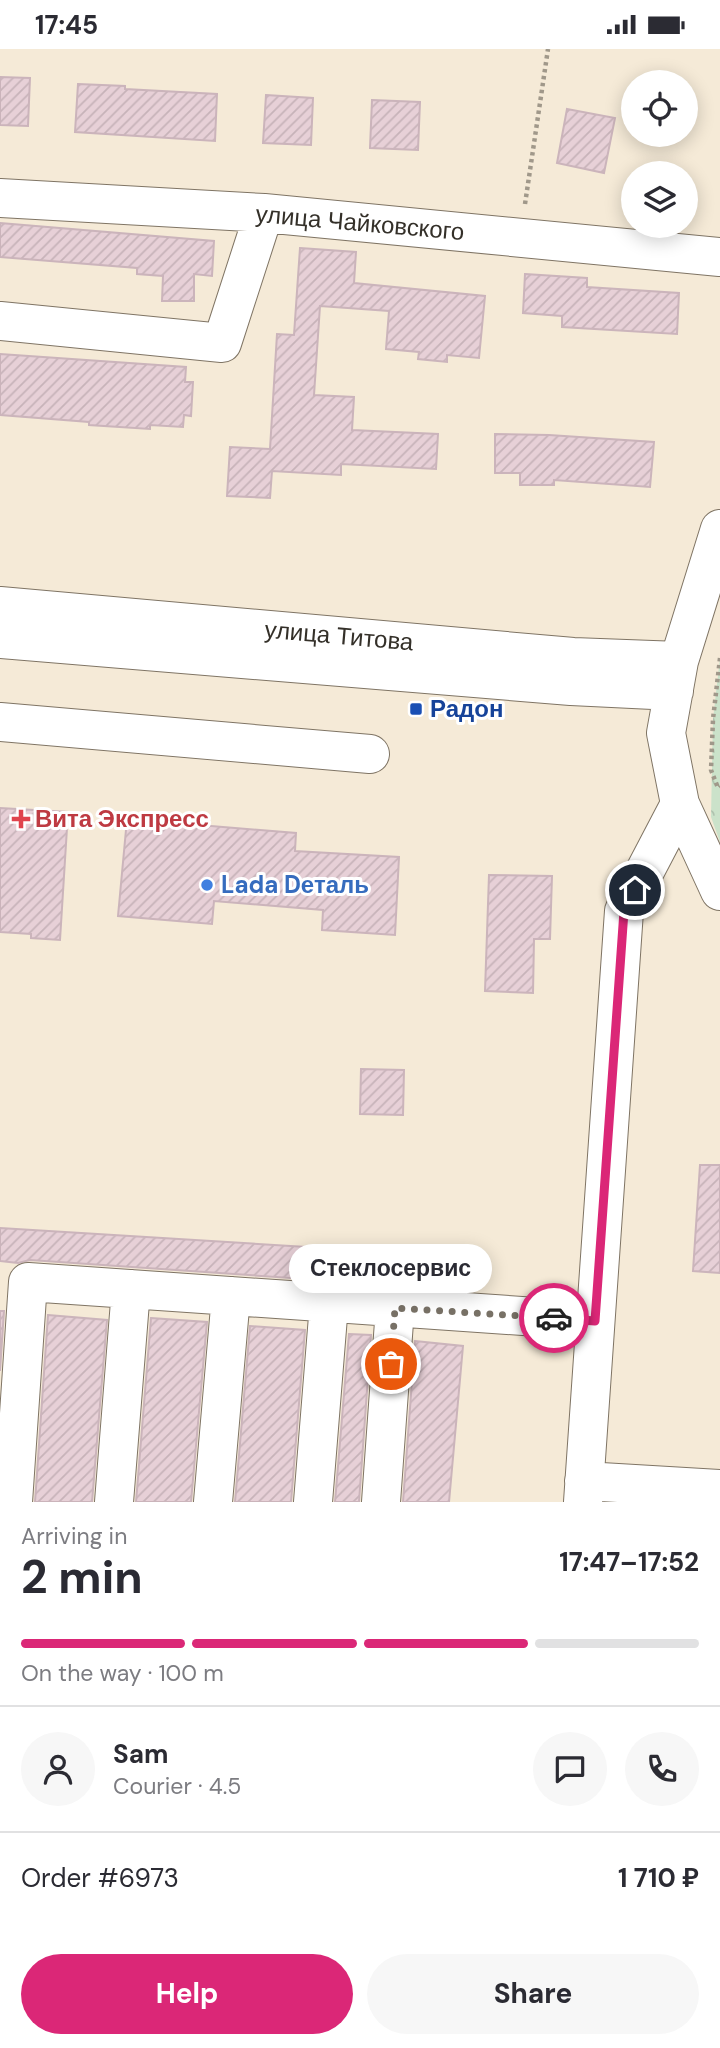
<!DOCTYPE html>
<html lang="en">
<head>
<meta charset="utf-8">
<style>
  body { margin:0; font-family:"DM Sans",sans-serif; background:#f7f7f7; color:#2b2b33; height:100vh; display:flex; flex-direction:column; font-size:26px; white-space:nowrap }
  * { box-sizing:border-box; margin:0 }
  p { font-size:23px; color:#7c7c81 }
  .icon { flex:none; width:38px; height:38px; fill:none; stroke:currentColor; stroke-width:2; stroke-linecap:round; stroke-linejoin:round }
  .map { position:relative; height:1453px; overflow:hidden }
  .panel { display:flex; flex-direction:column; background:#fff; flex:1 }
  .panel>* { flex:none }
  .tools { position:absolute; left:621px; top:21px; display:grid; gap:14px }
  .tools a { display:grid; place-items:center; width:77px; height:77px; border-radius:50%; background:#fff; box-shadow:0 4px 18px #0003; font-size:35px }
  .pin { position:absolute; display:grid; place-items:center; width:60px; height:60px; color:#fff; margin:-30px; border:4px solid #fff; border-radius:50%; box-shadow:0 2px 7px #0007 }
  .courier { position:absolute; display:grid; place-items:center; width:70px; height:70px; margin:-35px; border:5px solid #db2777; border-radius:50%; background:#fff; color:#222; box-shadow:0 2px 9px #0007 }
  .bubble { position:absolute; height:49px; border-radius:24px; background:#fff; box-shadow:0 4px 18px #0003; font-size:23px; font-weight:700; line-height:49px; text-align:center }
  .headline em { font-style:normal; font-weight:700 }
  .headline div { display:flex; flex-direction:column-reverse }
  .headline { display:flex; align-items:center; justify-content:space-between; height:119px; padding:0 21px }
  h1 { font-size:46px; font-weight:700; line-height:52px }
  .bar { display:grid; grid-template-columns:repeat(4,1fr); gap:10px 7px; align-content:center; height:84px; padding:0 21px }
  .bar i { height:9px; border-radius:5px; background:#e1e1e2 }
  .bar .current { background:#db2777 }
  .bar p { grid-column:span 4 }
  .line { display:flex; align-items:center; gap:18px; padding:0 21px; border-top:2px solid #e1e1e2 }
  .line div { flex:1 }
  .round { display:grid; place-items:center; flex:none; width:74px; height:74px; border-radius:37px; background:#f7f7f7 }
  .button { display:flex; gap:14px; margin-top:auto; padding:14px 21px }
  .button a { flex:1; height:80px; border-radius:42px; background:#db2777; color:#fff; font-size:28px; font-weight:700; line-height:80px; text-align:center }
  .button a+a { background:#f7f7f7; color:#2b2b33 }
  .status { display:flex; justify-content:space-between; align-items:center; height:49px; padding:0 35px; background:#fff; direction:ltr }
  .status svg { height:19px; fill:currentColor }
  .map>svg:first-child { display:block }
  .park { fill:url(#park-crowns) }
  .building { fill:url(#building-hatch); stroke:#cbb4bb; stroke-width:2 }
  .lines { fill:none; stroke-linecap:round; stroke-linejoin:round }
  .minor-casing { stroke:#7f7464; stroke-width:40 }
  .path { stroke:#a0988a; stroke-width:4.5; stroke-dasharray:3.5 3.5; stroke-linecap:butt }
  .minor { stroke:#fff; stroke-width:38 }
  .done { stroke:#787166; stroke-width:7; stroke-dasharray:0 12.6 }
  .route { stroke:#db2777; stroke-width:9 }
  .transit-dot { fill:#1a4fb4; stroke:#fff; stroke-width:2.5 }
  .health-dot { fill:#e0444e; stroke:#fff; stroke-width:2.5 }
  .shop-dot { fill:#3f7fe0; stroke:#fff; stroke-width:2.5 }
  .labels { text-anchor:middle; stroke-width:6; stroke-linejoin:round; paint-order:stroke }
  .street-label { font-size:24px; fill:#343029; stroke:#fff }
  .transit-label { font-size:24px; font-weight:bold; fill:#164399; stroke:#fff; text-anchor:start }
  .health-label { font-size:24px; font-weight:bold; fill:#be3a42; stroke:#fff; text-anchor:start }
  .shop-label { font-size:24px; font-weight:bold; fill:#366cbe; stroke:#fff; text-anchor:start }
</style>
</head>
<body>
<div class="status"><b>17:45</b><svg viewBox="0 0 49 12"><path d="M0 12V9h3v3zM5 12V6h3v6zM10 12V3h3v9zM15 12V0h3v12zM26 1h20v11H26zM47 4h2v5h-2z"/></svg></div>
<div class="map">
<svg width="720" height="1453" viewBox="0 0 720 1453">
  <defs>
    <pattern id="park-crowns" width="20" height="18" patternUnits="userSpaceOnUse" patternTransform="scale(1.75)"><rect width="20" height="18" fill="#cbe2ca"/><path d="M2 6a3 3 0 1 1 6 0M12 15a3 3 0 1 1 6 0" fill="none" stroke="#afc2ae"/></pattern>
    <pattern id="building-hatch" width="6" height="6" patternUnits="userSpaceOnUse" patternTransform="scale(1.75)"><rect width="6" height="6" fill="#e7d0d7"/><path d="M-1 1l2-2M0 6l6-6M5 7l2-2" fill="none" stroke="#c7b3b9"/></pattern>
  </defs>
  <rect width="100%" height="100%" fill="#f5ead7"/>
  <path class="park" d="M 720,609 L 720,793 L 711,768 L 713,670 Z"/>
  <path class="building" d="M 0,28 L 30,29 L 28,77 L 0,76 Z
    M 78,35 L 125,37 L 125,40 L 217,45 L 215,92 L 75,83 Z
    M 266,46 L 313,49 L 311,96 L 263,94 Z
    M 372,51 L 420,53 L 418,101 L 370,99 Z
    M 567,60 L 615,69 L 604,124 L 557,114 Z
    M 0,174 L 214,192 L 212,227 L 194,225 L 194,252 L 162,252 L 163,227 L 137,225 L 137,219 L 0,208 Z
    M 300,199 L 356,203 L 354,234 L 485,247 L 479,309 L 447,306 L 447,313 L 418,310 L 419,303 L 386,300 L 389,262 L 320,257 L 314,346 L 354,348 L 352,381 L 438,385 L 436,420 L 341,415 L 341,426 L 272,422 L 270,449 L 227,447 L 230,398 L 270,400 L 277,285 L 294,286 Z
    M 525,225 L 587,229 L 587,238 L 679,244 L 677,285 L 562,278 L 562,267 L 523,264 Z
    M 0,305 L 186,318 L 185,333 L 193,333 L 191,367 L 184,366 L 183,378 L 150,376 L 150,380 L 89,376 L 89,373 L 0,366 Z
    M 495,385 L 549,386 L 654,393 L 650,438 L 554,431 L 554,436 L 520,436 L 520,424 L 495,424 Z
    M 0,759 L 68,763 L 60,891 L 31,889 L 31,885 L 0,883 Z
    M 127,770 L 296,784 L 295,802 L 399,808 L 395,886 L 322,881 L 323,861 L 214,852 L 212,875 L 118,867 Z
    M 489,826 L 552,827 L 550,890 L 534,890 L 533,944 L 485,942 Z
    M 361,1020 L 404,1021 L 403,1066 L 360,1065 Z
    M 700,1116 L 720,1116 L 720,1224 L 693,1222 Z
    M 0,1179 L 469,1208 L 467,1241 L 30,1211 L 18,1214 L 0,1212 Z
    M 0,1262 L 4,1262 L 0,1322 Z
    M 48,1266 L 107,1271 L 92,1453 L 35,1453 Z
    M 151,1269 L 207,1273 L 191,1453 L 136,1453 Z
    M 250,1277 L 305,1281 L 291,1453 L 235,1453 Z
    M 349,1285 L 371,1286 L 359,1453 L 335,1453 Z
    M 415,1292 L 463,1297 L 449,1453 L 403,1453 Z"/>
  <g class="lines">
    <defs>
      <path id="minor" d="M 0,149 L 264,164 L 720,208
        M 0,272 L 222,294 L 264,164
        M 720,480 L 679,612 L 666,684 L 680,755 L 720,842
        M 0,557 L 573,608 L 679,612
        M 0,590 L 571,637 L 674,642
        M 0,673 L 370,705
        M 584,1432 L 720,1440
        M 13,1453 L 28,1233 L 595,1272
        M 114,1453 L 131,1240
        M 213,1453 L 231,1247
        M 313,1453 L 329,1255
        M 381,1453 L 395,1259
        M 583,1453 L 624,862 L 680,755"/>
    </defs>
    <use href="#minor" class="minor-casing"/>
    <path class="path" d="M 525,155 L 548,0
      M 720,609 L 713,670 L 711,721 L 718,739 L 720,737"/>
    <use href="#minor" class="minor"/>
  </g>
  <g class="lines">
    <path class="done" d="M 391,1315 L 395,1259 L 554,1269"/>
    <path class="route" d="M 554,1269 L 595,1272 L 624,862 L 635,841"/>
  </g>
  <rect class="transit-dot" x="409" y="653" width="14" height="14" rx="3.5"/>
  <path class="health-dot" d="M17.5 759.5h7v7h7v7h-7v7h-7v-7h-7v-7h7z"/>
  <circle class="shop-dot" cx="207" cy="836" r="7"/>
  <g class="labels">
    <g class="street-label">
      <text transform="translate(360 174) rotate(5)" y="8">улица Чайковского</text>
      <text transform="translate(339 587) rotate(5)" y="8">улица Титова</text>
    </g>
    <g class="transit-label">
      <text x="430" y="668">Радон</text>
    </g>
    <g class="health-label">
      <text x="35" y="778">Вита Экспресс</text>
    </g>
    <g class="shop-label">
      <text x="221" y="844">Lada Dеталь</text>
    </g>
  </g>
</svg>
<div class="tools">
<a><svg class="icon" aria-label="locate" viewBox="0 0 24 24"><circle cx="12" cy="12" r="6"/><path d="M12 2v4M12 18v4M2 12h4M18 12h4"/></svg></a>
<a><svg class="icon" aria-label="layers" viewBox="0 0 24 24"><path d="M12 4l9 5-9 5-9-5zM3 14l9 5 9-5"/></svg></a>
</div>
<div class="pin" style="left:391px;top:1315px;background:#ea580c"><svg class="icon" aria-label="bag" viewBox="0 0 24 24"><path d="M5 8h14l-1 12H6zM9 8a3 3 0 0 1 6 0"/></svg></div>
<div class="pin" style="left:635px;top:841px;background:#1f2937"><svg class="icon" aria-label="home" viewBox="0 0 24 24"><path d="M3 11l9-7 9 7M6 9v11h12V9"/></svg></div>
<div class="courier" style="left:554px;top:1269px"><svg class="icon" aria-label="car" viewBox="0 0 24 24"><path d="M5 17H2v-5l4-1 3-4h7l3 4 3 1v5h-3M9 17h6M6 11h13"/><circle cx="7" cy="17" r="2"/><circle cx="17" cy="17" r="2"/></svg></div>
<div class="bubble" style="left:289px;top:1195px;width:203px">Стеклосервис</div>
</div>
<section class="panel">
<div class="headline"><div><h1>2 min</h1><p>Arriving in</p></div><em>17:47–17:52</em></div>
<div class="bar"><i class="current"></i><i class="current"></i><i class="current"></i><i></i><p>On the way · 100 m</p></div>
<div class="line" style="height:126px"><a class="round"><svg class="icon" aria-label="person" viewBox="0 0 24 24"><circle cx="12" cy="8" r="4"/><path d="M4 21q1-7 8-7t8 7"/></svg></a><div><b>Sam</b><p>Courier · 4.5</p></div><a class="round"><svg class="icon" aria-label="chat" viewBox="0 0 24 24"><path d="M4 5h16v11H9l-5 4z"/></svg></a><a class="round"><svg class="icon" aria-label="phone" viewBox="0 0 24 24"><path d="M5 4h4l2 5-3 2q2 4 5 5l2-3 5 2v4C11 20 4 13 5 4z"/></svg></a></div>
<div class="line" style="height:91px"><div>Order #6973</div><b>1 710 ₽</b></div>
<div class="button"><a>Help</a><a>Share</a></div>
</section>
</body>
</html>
